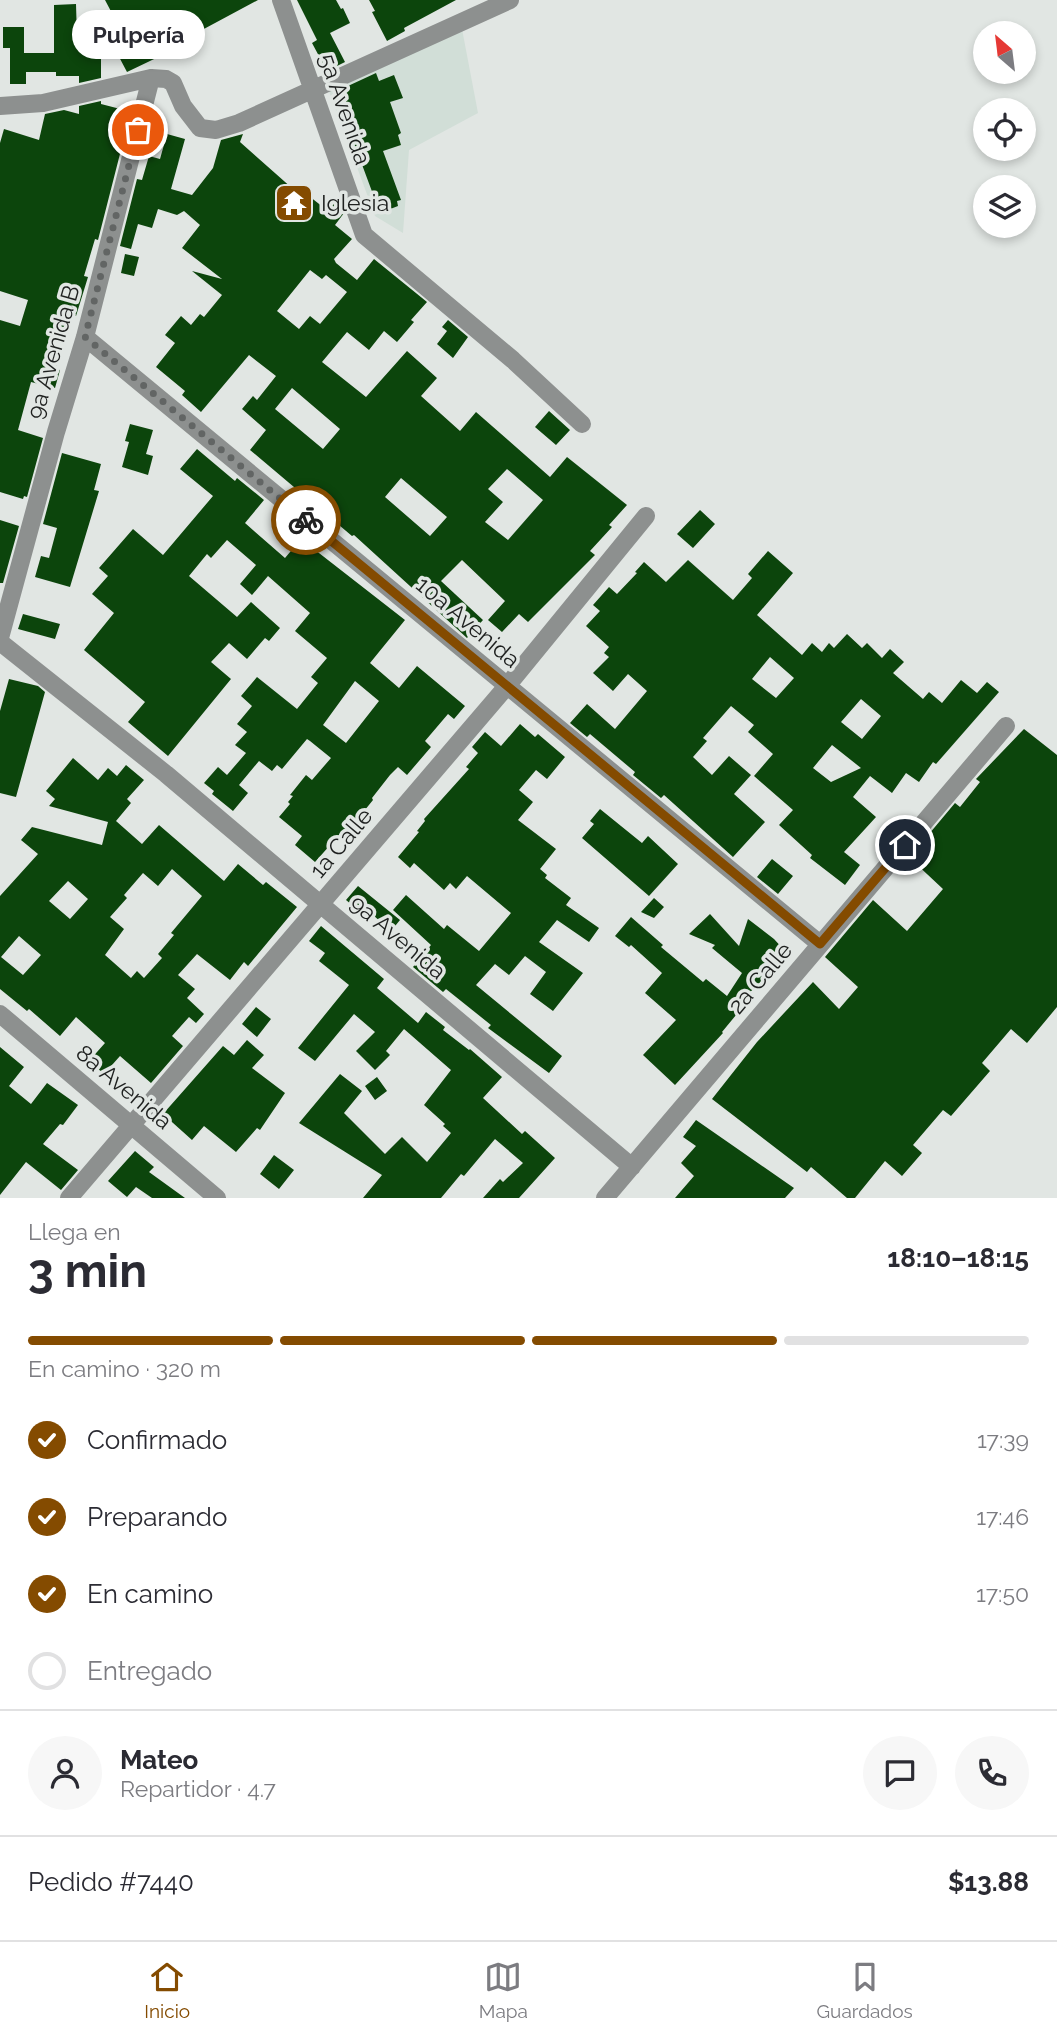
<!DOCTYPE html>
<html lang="es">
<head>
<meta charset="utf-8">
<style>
  body { margin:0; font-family:Raleway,sans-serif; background:#f7f7f7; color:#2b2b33; height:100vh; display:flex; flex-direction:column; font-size:26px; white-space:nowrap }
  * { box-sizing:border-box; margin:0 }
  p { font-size:23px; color:#7c7c81 }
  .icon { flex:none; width:38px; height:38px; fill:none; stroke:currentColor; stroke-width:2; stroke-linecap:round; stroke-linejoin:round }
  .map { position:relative; height:1198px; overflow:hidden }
  .sheet { display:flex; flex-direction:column; background:#fff; flex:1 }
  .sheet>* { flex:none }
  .needle { width:46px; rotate:332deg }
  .buttons { position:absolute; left:973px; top:21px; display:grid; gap:14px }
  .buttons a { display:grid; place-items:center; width:63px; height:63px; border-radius:50%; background:#fff; box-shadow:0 4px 10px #0003; font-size:35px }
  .pin { position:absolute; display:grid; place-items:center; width:60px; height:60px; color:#fff; margin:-30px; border:4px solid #fff; border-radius:50%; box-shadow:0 2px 7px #0007 }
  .courier { position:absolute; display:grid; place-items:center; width:70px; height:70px; margin:-35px; border:5px solid #844b00; border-radius:50%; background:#fff; color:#222; box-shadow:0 2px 9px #0007 }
  .bubble { position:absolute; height:49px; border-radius:24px; background:#fff; box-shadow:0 4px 10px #0003; font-size:23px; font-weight:700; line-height:49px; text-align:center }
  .headline em { font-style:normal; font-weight:700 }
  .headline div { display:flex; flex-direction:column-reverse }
  .headline { display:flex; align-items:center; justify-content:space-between; height:119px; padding:0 28px }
  h1 { font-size:46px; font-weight:700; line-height:52px }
  .bar { display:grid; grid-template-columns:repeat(4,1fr); gap:10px 7px; align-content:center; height:84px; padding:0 28px }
  .bar i { height:9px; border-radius:5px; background:#e1e1e2 }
  .bar .current { background:#844b00 }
  .bar p { grid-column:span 4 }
  .line { display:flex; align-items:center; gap:18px; padding:0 28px; border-top:2px solid #e1e1e2 }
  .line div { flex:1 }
  .round { display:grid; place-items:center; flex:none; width:74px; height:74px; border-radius:37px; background:#f7f7f7 }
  ol { padding:0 28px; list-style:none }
  li { display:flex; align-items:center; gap:21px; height:77px }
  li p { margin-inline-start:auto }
  li .icon { padding:7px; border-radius:50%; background:#844b00; color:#fff; stroke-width:4 }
  li:last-child { color:#7c7c81 }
  li i { width:38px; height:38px; border:4px solid #e1e1e2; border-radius:50% }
  .menu { display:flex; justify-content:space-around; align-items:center; height:98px; border-top:2px solid #e1e1e2; background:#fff; font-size:19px; color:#7c7c81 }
  .menu a { display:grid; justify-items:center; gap:4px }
  .menu .current { color:#844b00 }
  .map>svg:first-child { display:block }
  .built { fill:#d1ded7 }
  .building { fill:#0c450c; fill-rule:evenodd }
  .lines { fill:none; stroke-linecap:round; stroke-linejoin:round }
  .minor { stroke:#8d908f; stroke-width:18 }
  .done { stroke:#626564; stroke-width:7; stroke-dasharray:0 12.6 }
  .route { stroke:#844b00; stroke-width:9 }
  .labels { text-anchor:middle; stroke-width:7; stroke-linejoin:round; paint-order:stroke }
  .street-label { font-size:23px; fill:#1e201f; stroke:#e1e6e3 }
  .poi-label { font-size:23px; fill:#1e201f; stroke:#e1e6e3; text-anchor:start }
</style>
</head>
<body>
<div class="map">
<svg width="1057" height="1198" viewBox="0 0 1057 1198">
  <rect width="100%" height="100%" fill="#e1e6e3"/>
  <path class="built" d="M 462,29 L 478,113 L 409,150 L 403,233 L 375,216 L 327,86 Z"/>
  <path class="building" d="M 105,0 L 258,0 L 202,30 L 203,33 L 175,49 L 127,72 L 108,36 L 124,36 Z
    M 297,0 L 336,0 L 341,9 L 343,8 L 350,23 L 330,33 L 345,62 L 327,71 L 312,43 L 317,40 Z
    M 369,0 L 456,0 L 404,28 L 405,31 L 387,41 L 372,12 L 375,11 Z
    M 76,4 L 77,37 L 101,37 L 101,78 L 79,83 L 79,76 L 56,76 L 56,72 L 26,72 L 26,84 L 10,84 L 10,48 L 3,48 L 3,27 L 24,27 L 24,53 L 54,53 L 54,5 Z
    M 376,73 L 379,81 L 394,75 L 403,98 L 390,102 L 401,133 L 398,135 L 401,145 L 383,151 L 401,200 L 397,201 L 398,206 L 380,213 L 335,92 Z
    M 101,101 L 101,104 L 128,111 L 120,145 L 122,146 L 98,240 L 95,239 L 84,276 L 88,277 L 76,316 L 71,315 L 56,369 L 60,370 L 55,388 L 31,382 L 18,430 L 43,438 L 27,497 L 24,496 L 23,499 L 0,492 L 0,320 L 20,326 L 28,300 L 0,291 L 0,143 L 4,129 L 39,140 L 45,114 L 64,110 L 79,114 L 79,106 Z
    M 167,134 L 185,139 L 171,189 L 192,195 L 213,168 L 221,140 L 243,134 L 240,142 L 293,189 L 295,185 L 328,211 L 339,198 L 344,213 L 335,225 L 352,239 L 334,259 L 336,263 L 357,280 L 374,259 L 427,302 L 411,320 L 414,322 L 397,342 L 384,331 L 369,350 L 347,332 L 322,362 L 366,397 L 407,351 L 437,378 L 421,396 L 460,431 L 476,412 L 550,477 L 567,457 L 627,505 L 609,525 L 612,527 L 590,551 L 595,555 L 528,622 L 519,614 L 502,632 L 488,620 L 505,601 L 462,560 L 441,581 L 483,620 L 467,638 L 354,535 L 352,536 L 250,450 L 266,430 L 242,409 L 253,396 L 257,400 L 276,376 L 249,355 L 201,412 L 182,395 L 185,391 L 156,367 L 175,343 L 165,335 L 181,316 L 191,325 L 200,314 L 204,317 L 222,295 L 192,271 L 222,279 L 182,248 L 200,225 L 184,211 L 177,215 L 158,209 L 152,228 L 138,224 L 131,249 L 120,246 L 137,179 L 142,180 L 149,156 L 160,159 ZM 310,270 L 322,279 L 326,275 L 347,292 L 320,324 L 310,316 L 299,329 L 277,311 ZM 292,388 L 340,429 L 323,449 L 275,409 ZM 507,469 L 543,500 L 508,540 L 485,522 L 503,502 L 488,489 ZM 401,478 L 447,517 L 430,536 L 385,497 Z
    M 125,254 L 139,257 L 134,276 L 121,273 Z
    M 448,320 L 468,337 L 453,358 L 437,344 L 447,331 L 442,327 Z
    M 549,411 L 570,430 L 556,445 L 535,427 Z
    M 130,424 L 153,430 L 146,454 L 153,456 L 148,475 L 122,467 L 129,442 L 125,441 Z
    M 197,449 L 235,481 L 237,478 L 264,500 L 245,523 L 285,558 L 301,539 L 405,620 L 370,663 L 399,688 L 417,666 L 465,706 L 454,719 L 448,714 L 425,741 L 431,747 L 407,775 L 398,767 L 390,775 L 372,798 L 373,800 L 343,837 L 340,834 L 315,862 L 295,845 L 302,836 L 279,817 L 290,804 L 288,802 L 293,796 L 290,795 L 306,775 L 312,780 L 331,758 L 310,741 L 307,739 L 282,769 L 277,765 L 272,771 L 259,761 L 239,785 L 248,793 L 233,811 L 212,794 L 214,791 L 204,783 L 218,767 L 227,775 L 246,753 L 235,745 L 247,732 L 237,724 L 252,706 L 241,696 L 257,677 L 297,709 L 318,683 L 311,677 L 327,658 L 295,631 L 310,613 L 268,576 L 252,595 L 240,584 L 256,565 L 227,540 L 211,558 L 207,554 L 189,576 L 237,617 L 251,602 L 280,628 L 269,641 L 265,638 L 247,659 L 229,643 L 211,662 L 231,679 L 168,756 L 128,722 L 145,702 L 84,650 L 114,613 L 92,594 L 108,576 L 99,568 L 133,529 L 163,555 L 213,496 L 180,469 ZM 355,681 L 379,701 L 346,743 L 323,725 Z
    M 62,453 L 101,464 L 94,490 L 99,491 L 70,587 L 35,577 L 41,556 L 49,558 L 57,528 L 43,524 Z
    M 700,510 L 715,524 L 693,548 L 677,534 Z
    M 0,520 L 19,526 L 3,583 L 0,583 Z
    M 768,551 L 793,573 L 757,615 L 802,655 L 812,643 L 822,652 L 829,643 L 834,648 L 847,634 L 862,648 L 867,643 L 882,658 L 890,649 L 904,662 L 893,673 L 923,699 L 929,692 L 942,703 L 961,680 L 977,693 L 987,682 L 999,692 L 936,764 L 933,762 L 919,782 L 906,773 L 892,793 L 870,776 L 853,797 L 876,817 L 844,852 L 860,865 L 845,885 L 810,858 L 812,855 L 779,825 L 793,810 L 754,776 L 773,754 L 748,732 L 754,725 L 731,706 L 703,738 L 707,741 L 693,757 L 712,775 L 729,756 L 751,775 L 734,794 L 765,822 L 733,857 L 664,795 L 661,798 L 633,775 L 635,772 L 590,734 L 587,737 L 570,723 L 587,704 L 615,729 L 647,691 L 628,674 L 613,691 L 593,673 L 609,657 L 604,653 L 609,647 L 586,626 L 600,611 L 593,605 L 609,587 L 617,594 L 637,573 L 635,572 L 644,562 L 666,582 L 688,560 L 733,600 L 752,578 L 748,574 ZM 770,657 L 794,678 L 776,698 L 752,679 ZM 861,699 L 881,716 L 862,739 L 841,722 ZM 832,745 L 861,768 L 831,782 L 813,768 Z
    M 23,614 L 60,624 L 55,639 L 18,629 Z
    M 9,679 L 38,686 L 45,692 L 16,797 L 0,793 L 0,711 Z
    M 520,724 L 535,737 L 538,734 L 565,757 L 547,779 L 536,770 L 519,790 L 533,802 L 518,820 L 556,849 L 540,869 L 547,875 L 545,878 L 571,898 L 566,905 L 599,928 L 589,942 L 557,920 L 539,942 L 583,973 L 553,1011 L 530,994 L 546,972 L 525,956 L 509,975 L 495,964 L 476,985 L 562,1056 L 549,1073 L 488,1028 L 491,1025 L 446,989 L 443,992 L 413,967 L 431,945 L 393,910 L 406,895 L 444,929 L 447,925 L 479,951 L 511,913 L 467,876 L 456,889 L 450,883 L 444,890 L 414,863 L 410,868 L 398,857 L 419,832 L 417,831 L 425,821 L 424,819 L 469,769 L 466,767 L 478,753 L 472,747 L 485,732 L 501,746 Z
    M 1024,729 L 1057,755 L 1057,1007 L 1027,1043 L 1011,1029 L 982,1063 L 990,1071 L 951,1116 L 943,1110 L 913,1145 L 922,1153 L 902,1176 L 885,1161 L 855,1198 L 847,1198 L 811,1167 L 807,1172 L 712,1099 L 757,1042 L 813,982 L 839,1009 L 858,987 L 825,957 L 873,900 L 907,931 L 943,889 L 912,860 L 928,843 L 924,840 L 955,803 L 960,807 L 980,782 L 976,779 Z
    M 73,758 L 98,780 L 108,768 L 117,776 L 126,765 L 144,780 L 127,799 L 131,803 L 116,821 L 142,844 L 159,825 L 224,881 L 238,864 L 263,885 L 266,882 L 297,907 L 248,966 L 244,962 L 230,980 L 197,954 L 178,975 L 195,989 L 187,998 L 204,1014 L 196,1023 L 189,1017 L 172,1036 L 183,1046 L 151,1083 L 120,1056 L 104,1074 L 89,1061 L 105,1043 L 76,1017 L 60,1036 L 29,1009 L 27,1011 L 0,989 L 0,896 L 38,854 L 21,840 L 32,827 L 102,845 L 108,822 L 49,806 L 55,799 L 46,791 ZM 172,869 L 202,896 L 171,933 L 174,935 L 158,954 L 162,958 L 144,978 L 137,971 L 131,978 L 105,955 L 124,929 L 110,917 L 127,898 L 124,895 L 143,873 L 158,886 ZM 68,881 L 88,899 L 70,919 L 49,901 ZM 19,936 L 41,955 L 23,975 L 1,957 Z
    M 600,809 L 642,843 L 648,836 L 678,864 L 649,896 L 582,838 L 594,824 L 590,821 Z
    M 772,859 L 793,876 L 778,894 L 757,877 Z
    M 358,886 L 400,920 L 391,931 L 373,915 L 369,919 L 346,900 Z
    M 654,898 L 664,907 L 654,918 L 641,912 Z
    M 710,914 L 739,946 L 748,919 L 774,939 L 785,951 L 757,986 L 736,1004 L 741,1009 L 722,1032 L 723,1033 L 675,1085 L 643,1055 L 676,1020 L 645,993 L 662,973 L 631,945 L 629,947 L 615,936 L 631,917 L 663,945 L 661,947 L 703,982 L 706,979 L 727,996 L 742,973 L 712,948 L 715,945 L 689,934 Z
    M 321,926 L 384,979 L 377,988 L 418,1023 L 426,1012 L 445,1027 L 443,1030 L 469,1050 L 470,1049 L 502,1077 L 483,1098 L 522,1134 L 525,1131 L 555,1158 L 519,1198 L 483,1198 L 500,1179 L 503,1182 L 523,1163 L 495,1139 L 464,1176 L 461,1174 L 441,1198 L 363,1198 L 382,1175 L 299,1123 L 340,1074 L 362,1091 L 344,1113 L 385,1154 L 402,1137 L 427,1162 L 451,1133 L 443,1126 L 445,1124 L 424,1105 L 451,1070 L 404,1029 L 386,1051 L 390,1055 L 375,1070 L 356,1051 L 375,1032 L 354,1014 L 315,1061 L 298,1048 L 349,985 L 319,961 L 325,953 L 309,941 Z
    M 256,1007 L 271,1019 L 257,1037 L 242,1024 Z
    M 247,1040 L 264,1055 L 252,1068 L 285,1093 L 260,1130 L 257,1128 L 236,1152 L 204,1126 L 192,1140 L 163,1114 L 223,1046 L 234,1055 Z
    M 0,1047 L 24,1067 L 9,1086 L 31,1104 L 47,1083 L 78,1105 L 63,1125 L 60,1124 L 43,1144 L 78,1170 L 61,1190 L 26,1162 L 0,1195 Z
    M 377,1077 L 387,1091 L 375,1100 L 365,1086 Z
    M 696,1120 L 794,1188 L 785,1198 L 675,1198 L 694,1176 L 681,1163 L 696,1146 L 683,1137 Z
    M 135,1151 L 154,1167 L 149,1172 L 185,1198 L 152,1198 L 136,1187 L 127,1197 L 108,1181 Z
    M 274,1155 L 294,1170 L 279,1189 L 260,1174 Z"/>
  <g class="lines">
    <path class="minor" d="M 281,0 L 364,235 L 513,360 L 582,424
      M 0,106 L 43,103 L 151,78 L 166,79 L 173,83 L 183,106 L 200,128 L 216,130 L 239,123 L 510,0
      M 85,337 L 820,944
      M 0,638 L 56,432 L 85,337 L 151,78
      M 0,642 L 166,774 L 632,1167
      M 0,1014 L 217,1198
      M 69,1198 L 507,686 L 646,516
      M 605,1198 L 1006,726"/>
  </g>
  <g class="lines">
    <path class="done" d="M 138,130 L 85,337 L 306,520"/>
    <path class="route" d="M 306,520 L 820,944 L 905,845"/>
  </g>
  <defs>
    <symbol id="temple-square" viewBox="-11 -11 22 22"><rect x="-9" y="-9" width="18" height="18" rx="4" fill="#844b00" stroke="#e1e6e3"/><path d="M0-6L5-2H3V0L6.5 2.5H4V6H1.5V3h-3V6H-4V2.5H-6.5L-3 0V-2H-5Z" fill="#fff"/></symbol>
  </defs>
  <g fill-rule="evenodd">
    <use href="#temple-square" x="272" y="181" width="44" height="44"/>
  </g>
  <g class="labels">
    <g class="street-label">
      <text transform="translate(345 109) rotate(71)" y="8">5a Avenida</text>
      <text transform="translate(53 352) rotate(-74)" y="8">9a Avenida B</text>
      <text transform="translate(468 622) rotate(40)" y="8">10a Avenida</text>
      <text transform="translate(341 843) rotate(-50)" y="8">1a Calle</text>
      <text transform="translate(398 937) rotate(40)" y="8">9a Avenida</text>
      <text transform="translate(760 978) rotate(-50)" y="8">2a Calle</text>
      <text transform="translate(124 1087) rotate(40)" y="8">8a Avenida</text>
    </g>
    <g class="poi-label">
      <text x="321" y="211">Iglesia</text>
    </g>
  </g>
</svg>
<div class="buttons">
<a><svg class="needle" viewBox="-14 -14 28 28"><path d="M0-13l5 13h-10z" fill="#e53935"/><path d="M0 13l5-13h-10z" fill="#7c7c81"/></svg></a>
<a><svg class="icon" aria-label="locate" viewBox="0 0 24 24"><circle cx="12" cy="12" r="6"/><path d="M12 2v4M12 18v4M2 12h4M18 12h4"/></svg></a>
<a><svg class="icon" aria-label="layers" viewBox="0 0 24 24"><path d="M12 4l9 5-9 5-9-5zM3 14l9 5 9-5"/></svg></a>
</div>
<div class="pin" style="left:138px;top:130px;background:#ea580c"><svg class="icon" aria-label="bag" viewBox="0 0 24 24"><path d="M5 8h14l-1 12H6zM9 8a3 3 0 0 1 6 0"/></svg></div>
<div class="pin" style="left:905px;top:845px;background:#1f2937"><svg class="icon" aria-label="home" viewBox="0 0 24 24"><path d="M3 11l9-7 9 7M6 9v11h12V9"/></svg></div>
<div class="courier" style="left:306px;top:520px"><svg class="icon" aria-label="bike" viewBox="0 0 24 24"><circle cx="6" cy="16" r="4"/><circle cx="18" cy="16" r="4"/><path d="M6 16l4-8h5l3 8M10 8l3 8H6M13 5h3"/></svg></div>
<div class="bubble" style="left:72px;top:10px;width:133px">Pulpería</div>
</div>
<section class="sheet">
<div class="headline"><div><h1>3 min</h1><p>Llega en</p></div><em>18:10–18:15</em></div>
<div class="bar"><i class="current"></i><i class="current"></i><i class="current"></i><i></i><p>En camino · 320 m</p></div>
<ol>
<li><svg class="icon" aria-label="check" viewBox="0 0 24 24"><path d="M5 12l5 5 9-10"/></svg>Confirmado<p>17:39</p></li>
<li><svg class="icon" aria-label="check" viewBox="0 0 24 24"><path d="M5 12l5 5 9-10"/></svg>Preparando<p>17:46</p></li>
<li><svg class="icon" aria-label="check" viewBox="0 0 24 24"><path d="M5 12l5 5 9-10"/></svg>En camino<p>17:50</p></li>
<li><i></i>Entregado</li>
</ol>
<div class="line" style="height:126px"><a class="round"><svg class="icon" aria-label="person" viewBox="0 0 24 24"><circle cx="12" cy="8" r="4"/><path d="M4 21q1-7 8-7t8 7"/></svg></a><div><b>Mateo</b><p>Repartidor · 4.7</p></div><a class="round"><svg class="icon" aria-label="chat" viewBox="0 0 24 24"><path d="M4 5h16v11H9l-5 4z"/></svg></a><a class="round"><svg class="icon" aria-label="phone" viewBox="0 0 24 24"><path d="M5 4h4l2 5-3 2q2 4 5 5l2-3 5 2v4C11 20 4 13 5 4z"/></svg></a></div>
<div class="line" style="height:91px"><div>Pedido #7440</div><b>$13.88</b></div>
</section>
<nav class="menu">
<a class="current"><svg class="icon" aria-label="home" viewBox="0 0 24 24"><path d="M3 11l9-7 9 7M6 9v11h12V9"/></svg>Inicio</a>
<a><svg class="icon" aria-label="map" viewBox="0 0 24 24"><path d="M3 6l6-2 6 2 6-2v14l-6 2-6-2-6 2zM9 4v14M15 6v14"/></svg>Mapa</a>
<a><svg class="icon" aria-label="saved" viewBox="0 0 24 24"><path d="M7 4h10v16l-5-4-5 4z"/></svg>Guardados</a>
</nav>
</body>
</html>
